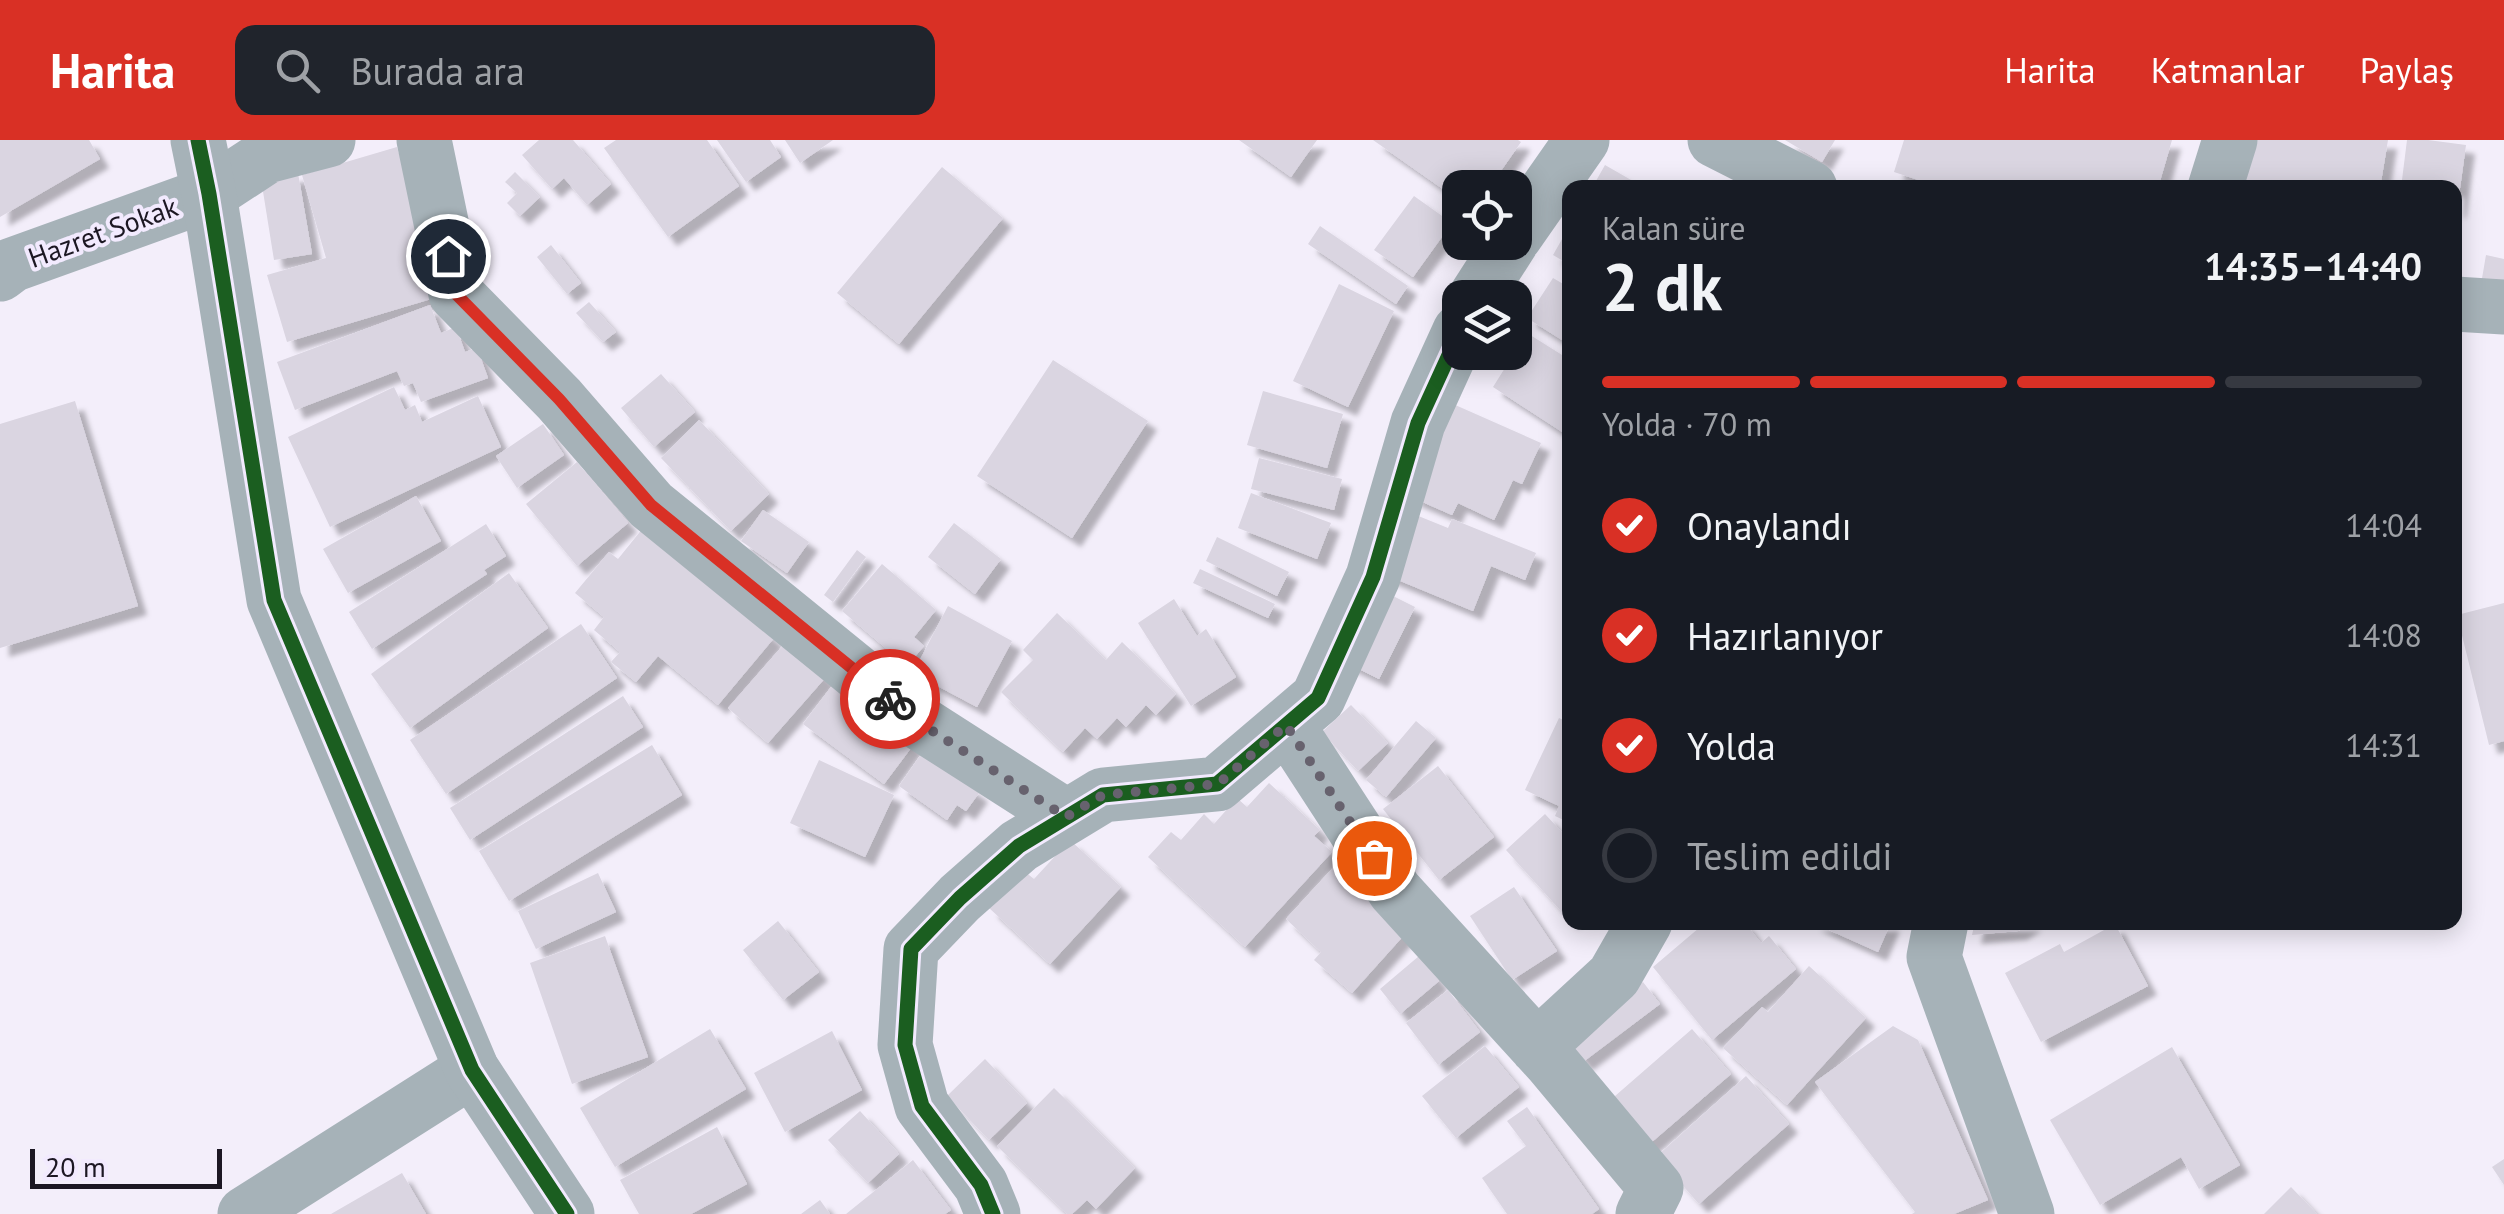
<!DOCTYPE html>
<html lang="tr">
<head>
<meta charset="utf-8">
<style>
  body { margin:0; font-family:"PT Sans",sans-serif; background:#20242c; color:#f1f3f6; height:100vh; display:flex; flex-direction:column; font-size:38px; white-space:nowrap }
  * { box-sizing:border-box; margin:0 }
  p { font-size:32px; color:#9ea1a6 }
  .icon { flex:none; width:55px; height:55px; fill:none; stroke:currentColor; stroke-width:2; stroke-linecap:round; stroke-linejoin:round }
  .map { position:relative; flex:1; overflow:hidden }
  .details { position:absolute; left:1562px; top:40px; width:900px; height:750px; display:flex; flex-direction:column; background:#171b24; border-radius:20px; box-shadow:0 5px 25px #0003 }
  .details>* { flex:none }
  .controls { position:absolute; left:1442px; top:30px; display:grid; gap:20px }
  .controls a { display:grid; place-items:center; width:90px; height:90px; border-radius:20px; background:#171b24; box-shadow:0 5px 25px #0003; font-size:50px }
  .scale { position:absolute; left:30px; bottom:25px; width:192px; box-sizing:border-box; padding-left:10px; border:5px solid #1c1723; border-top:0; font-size:28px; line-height:35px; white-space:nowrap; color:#1c1723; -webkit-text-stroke:8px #f2eafe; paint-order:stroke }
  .pin { position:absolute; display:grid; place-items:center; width:85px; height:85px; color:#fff; margin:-42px; border:5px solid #fff; border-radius:50%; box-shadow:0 2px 10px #0007 }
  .courier { position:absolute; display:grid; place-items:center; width:100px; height:100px; margin:-50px; border:8px solid #d93025; border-radius:50%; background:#fff; color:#222; box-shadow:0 2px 12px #0007 }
  .overview em { font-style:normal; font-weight:600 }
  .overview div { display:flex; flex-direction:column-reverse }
  .overview { display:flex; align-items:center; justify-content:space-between; height:170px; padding:0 40px }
  h1 { font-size:65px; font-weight:600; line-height:75px }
  .bar { display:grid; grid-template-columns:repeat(4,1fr); gap:15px 10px; align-content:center; height:120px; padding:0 40px }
  .bar i { height:12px; border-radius:8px; background:#363941 }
  .bar .active { background:#d93025 }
  .bar p { grid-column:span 4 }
  ol { padding:0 40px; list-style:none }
  li { display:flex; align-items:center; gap:30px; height:110px }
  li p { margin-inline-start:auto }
  li .icon { padding:10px; border-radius:50%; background:#d93025; color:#fff; stroke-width:4 }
  li:last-child { color:#9ea1a6 }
  li i { width:55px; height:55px; border:5px solid #363941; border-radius:50% }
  header { display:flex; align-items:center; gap:60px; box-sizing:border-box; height:140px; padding:0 50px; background:#d93025; color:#fff }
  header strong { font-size:48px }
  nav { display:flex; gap:55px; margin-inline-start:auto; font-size:35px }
  .search { width:700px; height:90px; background:#20242c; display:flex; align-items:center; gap:25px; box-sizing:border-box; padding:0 35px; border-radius:20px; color:#9ea1a6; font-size:38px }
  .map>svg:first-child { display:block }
  .building { fill:#dad5e1; filter:url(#shadow) }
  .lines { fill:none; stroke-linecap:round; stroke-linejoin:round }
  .minor { stroke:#a6b2b8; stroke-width:55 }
  .tertiary { stroke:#a6b2b8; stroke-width:55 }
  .cycleway-casing { stroke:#f2eafe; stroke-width:21 }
  .cycleway { stroke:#1b5e20; stroke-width:15 }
  .done { stroke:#67626e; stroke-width:10; stroke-dasharray:0 18 }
  .route { stroke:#d93025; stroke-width:12 }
  .labels { text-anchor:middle; stroke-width:8; stroke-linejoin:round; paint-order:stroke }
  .street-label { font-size:28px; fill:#1c1723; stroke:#f2eafe }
</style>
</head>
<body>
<header>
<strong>Harita</strong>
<div class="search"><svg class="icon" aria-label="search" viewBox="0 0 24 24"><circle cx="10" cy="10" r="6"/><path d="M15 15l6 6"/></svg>Burada ara</div>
<nav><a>Harita</a><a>Katmanlar</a><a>Paylaş</a></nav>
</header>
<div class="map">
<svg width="2504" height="1074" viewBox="0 0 2504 1074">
  <defs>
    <filter id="shadow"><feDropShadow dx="9" dy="9" stdDeviation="2.5" flood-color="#0004"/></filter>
  </defs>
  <rect width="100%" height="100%" fill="#f3eefa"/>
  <path class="building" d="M 0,0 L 89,0 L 100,19 L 0,77 Z
    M 539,0 L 573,0 L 611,44 L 587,65 L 564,38 L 552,49 L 522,15 Z
    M 616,0 L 707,0 L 739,46 L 668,97 L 604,8 Z
    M 717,0 L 770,0 L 781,17 L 746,42 Z
    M 785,0 L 833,0 L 800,23 Z
    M 1239,0 L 1317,0 L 1291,37 Z
    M 1373,0 L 1518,0 L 1521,2 L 1489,48 L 1460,48 L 1460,61 Z
    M 1785,0 L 1835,0 L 1822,22 Z
    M 1904,0 L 2172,0 L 2158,48 L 1943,48 L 1894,32 Z
    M 2250,0 L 2388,0 L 2380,48 L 2242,48 Z
    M 2407,0 L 2428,0 L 2466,5 L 2457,70 L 2455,69 L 2455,48 L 2401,48 Z
    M 397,7 L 441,156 L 287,202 L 267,135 L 326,118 L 302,35 Z
    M 1605,25 L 1645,48 L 1592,48 Z
    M 942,27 L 1003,78 L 899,204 L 837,153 Z
    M 515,32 L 540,57 L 520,76 L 507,63 L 517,53 L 505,42 Z
    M 298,33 L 312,114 L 274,120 L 261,39 Z
    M 1414,56 L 1452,83 L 1413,137 L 1374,110 Z
    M 1570,85 L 1570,125 L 1553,115 Z
    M 1320,86 L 1408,146 L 1396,164 L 1308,104 Z
    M 551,105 L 581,143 L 567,154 L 537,117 Z
    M 2486,115 L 2504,119 L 2504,155 L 2480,150 Z
    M 1553,138 L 1570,148 L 1570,205 L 1527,178 Z
    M 1339,144 L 1394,171 L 1348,267 L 1293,241 Z
    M 589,162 L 616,192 L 603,202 L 576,173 Z
    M 430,165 L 441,193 L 456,187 L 465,212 L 477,208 L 488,238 L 421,262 L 413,243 L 404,246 L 397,231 L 295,270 L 277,222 Z
    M 1527,193 L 1570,220 L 1570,297 L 1493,247 Z
    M 1053,220 L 1148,281 L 1072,398 L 977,336 Z
    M 661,234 L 695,272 L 654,307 L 621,268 Z
    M 394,247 L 405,270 L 415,265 L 422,282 L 478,256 L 501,307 L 330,387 L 288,297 Z
    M 1263,251 L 1343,274 L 1327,328 L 1247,305 Z
    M 75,261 L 138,466 L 0,508 L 0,284 Z
    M 1453,264 L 1541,303 L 1522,344 L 1513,340 L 1494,380 L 1458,363 L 1452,375 L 1411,357 Z
    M 699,280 L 769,354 L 731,391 L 661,318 Z
    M 543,284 L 564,315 L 517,348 L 496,316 Z
    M 1259,318 L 1342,339 L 1334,370 L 1251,349 Z
    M 577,322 L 628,383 L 577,426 L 526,364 Z
    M 1251,353 L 1331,383 L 1317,419 L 1238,388 Z
    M 416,356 L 441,401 L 348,453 L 323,409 Z
    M 763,370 L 809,402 L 787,433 L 741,401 Z
    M 1406,371 L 1448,388 L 1452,379 L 1536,413 L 1525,440 L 1491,426 L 1473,471 L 1381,433 Z
    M 954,383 L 1001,419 L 975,454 L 928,417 Z
    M 486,384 L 506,416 L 484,430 L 487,434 L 372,509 L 349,472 Z
    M 643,388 L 774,498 L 718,565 L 658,516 L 636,542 L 611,522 L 620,512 L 594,490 L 604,477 L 575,453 L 609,412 L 618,419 Z
    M 1217,397 L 1289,432 L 1277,456 L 1206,421 Z
    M 857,410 L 866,417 L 833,462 L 824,455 Z
    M 882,424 L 936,470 L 914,497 L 924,506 L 907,526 L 842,471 Z
    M 1200,429 L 1275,464 L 1268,478 L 1193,443 Z
    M 509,433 L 548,488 L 410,588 L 371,534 Z
    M 1381,450 L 1415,467 L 1379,539 L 1345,522 Z
    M 1174,459 L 1197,496 L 1206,489 L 1236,537 L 1191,566 L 1138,483 Z
    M 2504,463 L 2504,601 L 2489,605 L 2457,475 Z
    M 948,466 L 1012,501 L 977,567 L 913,533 Z
    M 1057,473 L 1106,520 L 1122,502 L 1176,554 L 1156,575 L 1146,565 L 1126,587 L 1117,578 L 1097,599 L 1085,588 L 1063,612 L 1001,552 L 1033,520 L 1023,510 Z
    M 581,484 L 617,538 L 446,654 L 410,600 Z
    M 786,502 L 826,537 L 768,603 L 728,568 Z
    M 834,543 L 914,604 L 884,644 L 803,584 Z
    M 623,556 L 643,587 L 470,700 L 450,668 Z
    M 1351,565 L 1388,603 L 1358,631 L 1322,592 Z
    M 1559,578 L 1570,583 L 1570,683 L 1555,676 L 1559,666 L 1525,650 Z
    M 1416,581 L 1436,598 L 1386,657 L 1366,640 Z
    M 652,605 L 682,655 L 509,761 L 479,711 Z
    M 922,613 L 979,653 L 966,671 L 957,665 L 947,680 L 899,646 Z
    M 819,620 L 894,655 L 865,717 L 790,683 Z
    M 1438,626 L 1494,697 L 1439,740 L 1383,669 Z
    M 1269,643 L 1320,690 L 1314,696 L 1332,712 L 1245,807 L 1148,717 L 1171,692 L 1181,700 L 1204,674 L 1214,684 L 1237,658 L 1247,667 Z
    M 1545,674 L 1570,701 L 1570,781 L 1506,710 Z
    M 1070,700 L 1121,747 L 1050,824 L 989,768 L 1024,731 L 1034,739 Z
    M 1342,718 L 1414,784 L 1352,853 L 1314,820 L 1321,812 L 1286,779 Z
    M 598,733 L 616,772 L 536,809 L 518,771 Z
    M 1514,747 L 1557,811 L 1512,840 L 1470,776 Z
    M 778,781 L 819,832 L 783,860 L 743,810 Z
    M 1706,782 L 1716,782 L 1722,790 L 1731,782 L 1744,782 L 1761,803 L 1769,796 L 1796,829 L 1712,900 L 1653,827 Z
    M 1811,782 L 1891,782 L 1878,812 Z
    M 1975,782 L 2033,782 L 2018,791 L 1972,795 Z
    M 2115,784 L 2148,846 L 2041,902 L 2005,833 L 2060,804 L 2064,812 Z
    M 605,796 L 648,917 L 572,944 L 530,823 Z
    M 1419,816 L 1439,841 L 1400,874 L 1380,849 Z
    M 1809,826 L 1866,878 L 1787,965 L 1723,908 L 1762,867 L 1768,872 Z
    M 1643,842 L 1660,864 L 1583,922 L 1566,901 Z
    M 1448,850 L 1480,892 L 1438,925 L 1406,883 Z
    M 1893,886 L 1918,900 L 1988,1060 L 1954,1074 L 1912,1074 L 1915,1072 L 1815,942 Z
    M 710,889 L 746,949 L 615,1027 L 580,968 Z
    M 1692,889 L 1731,934 L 1646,1007 L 1607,963 Z
    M 832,891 L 862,950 L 785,992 L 754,933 Z
    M 1485,906 L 1519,947 L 1456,998 L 1422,956 Z
    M 2172,907 L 2240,1025 L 2199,1049 L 2181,1017 L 2100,1065 L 2050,980 Z
    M 985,919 L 1027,963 L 989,1000 L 947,956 Z
    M 1746,936 L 1789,984 L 1699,1064 L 1657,1016 Z
    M 1054,948 L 1135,1028 L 1096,1069 L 1087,1060 L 1072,1074 L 1067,1074 L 997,1006 Z
    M 1527,967 L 1599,1069 L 1592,1074 L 1507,1074 L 1482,1038 L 1526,1006 L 1507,981 Z
    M 860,971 L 899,1014 L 868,1043 L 828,1000 Z
    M 717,987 L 747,1044 L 691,1074 L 639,1074 L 620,1040 Z
    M 2504,1019 L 2504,1045 L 2492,1027 Z
    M 913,1020 L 951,1070 L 945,1074 L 846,1074 Z
    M 402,1033 L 426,1074 L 331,1074 Z
    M 2291,1047 L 2317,1074 L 2264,1074 Z
    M 820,1060 L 830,1074 L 801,1074 Z"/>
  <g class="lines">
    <path class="minor" d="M 424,0 L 456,154 L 559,259 L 651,365 L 917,581 L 1067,677
      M 1715,0 L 1810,48
      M 2215,48 L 2230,0
      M 1515,96 L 1582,0
      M 0,134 L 12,125 L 209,54 L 267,16 L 328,0
      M 1475,158 L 1511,102
      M 2455,164 L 2504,167
      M 1287,585 L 1395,751 L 1550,921 L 1656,1048 L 1643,1074
      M 1941,782 L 1934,817 L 2027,1074
      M 1537,907 L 1614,836 L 1645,782
      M 245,1074 L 472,930
      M 993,1074 L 981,1045 L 922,966 L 905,905 L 911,809 L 960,758 L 1019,706 L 1103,655 L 1217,644 L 1318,558 L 1373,437 L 1418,283 L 1460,191"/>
    <path class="tertiary" d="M 198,0 L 209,54 L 274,460 L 472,930 L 567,1074"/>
    <defs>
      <path id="cycleway" d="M 198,0 L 209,54 L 274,460 L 472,930 L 567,1074
        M 993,1074 L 981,1045 L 922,966 L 905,905 L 911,809 L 960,758 L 1019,706 L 1103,655 L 1217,644 L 1318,558 L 1373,437 L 1418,283 L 1460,191"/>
    </defs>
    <use href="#cycleway" class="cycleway-casing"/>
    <use href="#cycleway" class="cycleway"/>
  </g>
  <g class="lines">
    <path class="done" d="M 890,559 L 917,581 L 1066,677 L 1103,655 L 1218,644 L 1286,585 L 1374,718"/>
    <path class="route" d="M 448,116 L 456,154 L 559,259 L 651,365 L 890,559"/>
  </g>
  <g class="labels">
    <g class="street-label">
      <text transform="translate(103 92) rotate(-20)" y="10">Hazret Sokak</text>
    </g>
  </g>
</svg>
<div class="controls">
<a><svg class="icon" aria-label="locate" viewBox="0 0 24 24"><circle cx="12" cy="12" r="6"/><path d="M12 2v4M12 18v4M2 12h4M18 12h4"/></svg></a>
<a><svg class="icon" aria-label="layers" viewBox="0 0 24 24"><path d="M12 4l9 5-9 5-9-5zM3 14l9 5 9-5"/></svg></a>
</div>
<div class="scale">20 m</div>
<div class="pin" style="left:1374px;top:718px;background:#ea580c"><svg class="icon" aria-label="bag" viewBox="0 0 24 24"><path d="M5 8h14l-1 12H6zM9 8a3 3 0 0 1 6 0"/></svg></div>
<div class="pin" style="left:448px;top:116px;background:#1f2937"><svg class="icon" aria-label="home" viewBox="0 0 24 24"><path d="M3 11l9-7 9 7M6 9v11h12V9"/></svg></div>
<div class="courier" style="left:890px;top:559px"><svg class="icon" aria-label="bike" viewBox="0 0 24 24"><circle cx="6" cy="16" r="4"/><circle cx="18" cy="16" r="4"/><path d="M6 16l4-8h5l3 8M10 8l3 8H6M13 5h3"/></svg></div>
<section class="details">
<div class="overview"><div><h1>2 dk</h1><p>Kalan süre</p></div><em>14:35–14:40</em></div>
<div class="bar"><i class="active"></i><i class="active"></i><i class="active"></i><i></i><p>Yolda · 70 m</p></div>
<ol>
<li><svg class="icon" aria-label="check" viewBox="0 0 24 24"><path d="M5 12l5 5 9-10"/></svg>Onaylandı<p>14:04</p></li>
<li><svg class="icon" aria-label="check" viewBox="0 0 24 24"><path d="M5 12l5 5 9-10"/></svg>Hazırlanıyor<p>14:08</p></li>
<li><svg class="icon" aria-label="check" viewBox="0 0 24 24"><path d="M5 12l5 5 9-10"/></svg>Yolda<p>14:31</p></li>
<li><i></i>Teslim edildi</li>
</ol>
</section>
</div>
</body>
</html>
